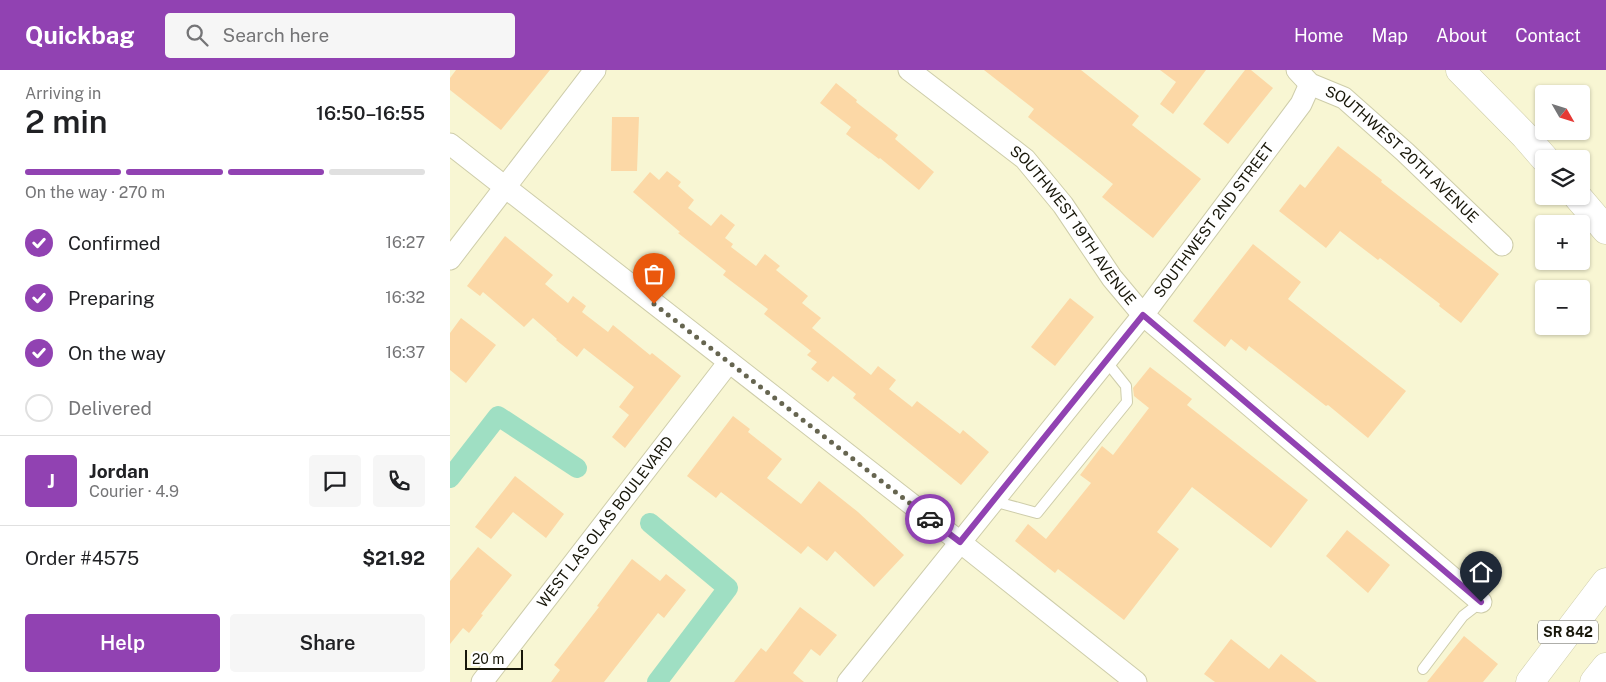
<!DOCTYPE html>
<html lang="en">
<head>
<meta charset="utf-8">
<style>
  body { margin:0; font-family:"Public Sans",sans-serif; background:#f6f6f6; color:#202124; height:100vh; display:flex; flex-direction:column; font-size:19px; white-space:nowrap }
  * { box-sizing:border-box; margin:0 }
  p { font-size:16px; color:#757577 }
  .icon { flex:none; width:28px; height:28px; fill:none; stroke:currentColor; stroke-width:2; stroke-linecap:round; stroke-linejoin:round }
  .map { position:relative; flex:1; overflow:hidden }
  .panel { display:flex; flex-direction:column; background:#fff; width:450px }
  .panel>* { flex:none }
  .needle { width:32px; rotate:129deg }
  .tools { position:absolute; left:1085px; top:15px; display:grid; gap:10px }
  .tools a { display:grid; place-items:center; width:55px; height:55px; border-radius:5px; background:#fff; box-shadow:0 1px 4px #0004; font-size:25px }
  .scale { position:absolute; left:15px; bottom:12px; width:58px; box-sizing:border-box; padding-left:5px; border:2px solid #18170a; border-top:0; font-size:14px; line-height:18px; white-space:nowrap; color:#18170a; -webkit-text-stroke:4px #fff; paint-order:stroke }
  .pin { position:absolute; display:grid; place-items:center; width:42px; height:42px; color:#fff; margin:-51px -21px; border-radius:50% 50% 50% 0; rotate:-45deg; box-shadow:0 0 5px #0007 }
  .pin .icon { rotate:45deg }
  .courier { position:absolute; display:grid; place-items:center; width:50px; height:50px; margin:-25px; border:4px solid #9142b2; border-radius:50%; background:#fff; color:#222; box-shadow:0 1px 6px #0007 }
  .headline em { font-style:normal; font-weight:600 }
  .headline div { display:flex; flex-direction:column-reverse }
  .headline { display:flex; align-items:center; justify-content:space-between; height:85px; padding:0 25px }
  h1 { font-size:32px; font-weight:600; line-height:38px }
  .bar { display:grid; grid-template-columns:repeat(4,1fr); gap:8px 5px; align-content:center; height:60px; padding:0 25px }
  .bar i { height:6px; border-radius:4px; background:#e0e0e0 }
  .bar .on { background:#9142b2 }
  .bar p { grid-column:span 4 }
  .line { display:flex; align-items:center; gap:12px; padding:0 25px; border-top:1px solid #e0e0e0 }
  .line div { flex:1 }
  .round { display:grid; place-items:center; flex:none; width:52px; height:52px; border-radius:5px; background:#f6f6f6 }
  ol { padding:0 25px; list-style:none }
  li { display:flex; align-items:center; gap:15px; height:55px }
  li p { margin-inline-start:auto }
  li .icon { padding:5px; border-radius:50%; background:#9142b2; color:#fff; stroke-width:4 }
  li:last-child { color:#757577 }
  li i { width:28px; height:28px; border:2px solid #e0e0e0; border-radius:50% }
  .action { display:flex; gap:10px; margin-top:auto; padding:10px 25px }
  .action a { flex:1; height:58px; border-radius:5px; background:#9142b2; color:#fff; font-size:20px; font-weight:600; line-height:58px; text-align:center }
  .action a+a { background:#f6f6f6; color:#202124 }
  header { display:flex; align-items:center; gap:30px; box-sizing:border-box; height:70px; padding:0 25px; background:#9142b2; color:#fff }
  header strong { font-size:24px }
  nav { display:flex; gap:28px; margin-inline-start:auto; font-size:18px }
  .search { width:350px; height:45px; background:#f6f6f6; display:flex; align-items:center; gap:12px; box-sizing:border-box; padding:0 18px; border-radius:5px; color:#757577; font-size:19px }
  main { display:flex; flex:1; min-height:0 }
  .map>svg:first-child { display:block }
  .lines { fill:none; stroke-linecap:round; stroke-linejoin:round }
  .canal { stroke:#9fdfc3; stroke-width:20 }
  .building { fill:#fcd8a6 }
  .lane-casing { stroke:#cecdaa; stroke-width:12 }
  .street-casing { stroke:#cecdaa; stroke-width:23 }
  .primary-casing { stroke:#cecdaa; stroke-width:29 }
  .highway-casing { stroke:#cecdaa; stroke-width:29 }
  .lane { stroke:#fff; stroke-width:10 }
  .street { stroke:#fff; stroke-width:21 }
  .primary { stroke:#fff; stroke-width:28 }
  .highway { stroke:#fff; stroke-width:28 }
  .done { stroke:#666550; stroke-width:5; stroke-dasharray:0 9 }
  .route { stroke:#9142b2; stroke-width:6 }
  .labels { text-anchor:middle; stroke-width:4.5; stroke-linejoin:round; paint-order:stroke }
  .shield { fill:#fff; stroke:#5d5d54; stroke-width:1 }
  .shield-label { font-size:14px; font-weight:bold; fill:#18170a }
  .street-label { font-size:15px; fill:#18170a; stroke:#fff }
</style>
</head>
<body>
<header>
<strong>Quickbag</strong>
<div class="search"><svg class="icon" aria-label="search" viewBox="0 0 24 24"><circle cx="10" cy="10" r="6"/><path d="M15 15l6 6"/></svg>Search here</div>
<nav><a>Home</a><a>Map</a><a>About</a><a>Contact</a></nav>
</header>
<main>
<section class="panel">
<div class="headline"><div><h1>2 min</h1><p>Arriving in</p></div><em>16:50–16:55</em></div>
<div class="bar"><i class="on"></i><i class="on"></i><i class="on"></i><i></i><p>On the way · 270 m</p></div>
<ol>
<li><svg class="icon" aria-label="check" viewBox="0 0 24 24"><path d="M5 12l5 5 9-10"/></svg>Confirmed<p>16:27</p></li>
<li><svg class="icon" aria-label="check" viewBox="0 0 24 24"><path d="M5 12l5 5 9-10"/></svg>Preparing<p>16:32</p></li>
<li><svg class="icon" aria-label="check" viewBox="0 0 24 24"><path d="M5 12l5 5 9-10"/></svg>On the way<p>16:37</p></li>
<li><i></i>Delivered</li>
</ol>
<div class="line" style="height:90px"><b class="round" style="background:#9142b2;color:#fff">J</b><div><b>Jordan</b><p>Courier · 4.9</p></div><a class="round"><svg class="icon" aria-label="chat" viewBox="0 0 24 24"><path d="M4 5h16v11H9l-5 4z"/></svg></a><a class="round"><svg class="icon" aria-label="phone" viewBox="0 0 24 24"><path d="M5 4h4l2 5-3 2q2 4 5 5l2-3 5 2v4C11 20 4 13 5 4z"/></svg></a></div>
<div class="line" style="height:65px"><div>Order #4575</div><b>$21.92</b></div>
<div class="action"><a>Help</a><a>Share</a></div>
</section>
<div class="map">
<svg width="1156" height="612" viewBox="0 0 1156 612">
  <rect width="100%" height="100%" fill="#f8f6d3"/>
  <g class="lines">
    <path class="canal" d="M 0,408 L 48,346 L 127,398
      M 200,453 L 278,518 L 207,612"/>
  </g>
  <path class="building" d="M 6,0 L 100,0 L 51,60 L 0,20 L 0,8 Z
    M 534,0 L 631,0 L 689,46 L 682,55 L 751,109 L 703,168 L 652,127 L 663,114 L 578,47 L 584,39 Z
    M 710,0 L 756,0 L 723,44 L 710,34 L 726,12 Z
    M 795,0 L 801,0 L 823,18 L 778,74 L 753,54 Z
    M 386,13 L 407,30 L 406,32 L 448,65 L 445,69 L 484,102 L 469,120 L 430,88 L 429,89 L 396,64 L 401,57 L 370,33 Z
    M 162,47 L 189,47 L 187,101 L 161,101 Z
    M 888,76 L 932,110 L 931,112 L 1049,204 L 1011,253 L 989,236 L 990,234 L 930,188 L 928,190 L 890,161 L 876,178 L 829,141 L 850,114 L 855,118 Z
    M 217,101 L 231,112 L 228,116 L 244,130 L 238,138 L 261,156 L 271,144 L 285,155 L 275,168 L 283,174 L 281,177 L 306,196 L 315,184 L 330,196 L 326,200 L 358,226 L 352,233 L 371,248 L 362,258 L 421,305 L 428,296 L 446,310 L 439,319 L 462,337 L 467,331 L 510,364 L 513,360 L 539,382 L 511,415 L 403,328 L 406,324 L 383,306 L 378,312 L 361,299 L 367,292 L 357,285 L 361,281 L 314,244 L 318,239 L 273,205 L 276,201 L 228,163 L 230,162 L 183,122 L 200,102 L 209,110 Z
    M 55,166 L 103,205 L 95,214 L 118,233 L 123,226 L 136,236 L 132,242 L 158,262 L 163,255 L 200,285 L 202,283 L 231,306 L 175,378 L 162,367 L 179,345 L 169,337 L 184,317 L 134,278 L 127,287 L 106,270 L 107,269 L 83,248 L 74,257 L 33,222 L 30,226 L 17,216 Z
    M 803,174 L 851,212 L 838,229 L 956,321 L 918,368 L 878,335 L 876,336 L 799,276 L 796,281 L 781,269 L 775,277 L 743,251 Z
    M 620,228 L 644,247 L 605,296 L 581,277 Z
    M 11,248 L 46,275 L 16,313 L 0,300 L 0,263 Z
    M 700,297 L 742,329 L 737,335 L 858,430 L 821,478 L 742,417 L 707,462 L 729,479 L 674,550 L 608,499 L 605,503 L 565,471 L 578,454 L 596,469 L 641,413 L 630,405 L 652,376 L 663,385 L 699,338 L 684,326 L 683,318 Z
    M 283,346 L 300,359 L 298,362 L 332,389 L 317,408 L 351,434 L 369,411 L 408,442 L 454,485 L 424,517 L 385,481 L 377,491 L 358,476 L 351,484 L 271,422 L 266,428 L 237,406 Z
    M 65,406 L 114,444 L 96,468 L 63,442 L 41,469 L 25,457 Z
    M 897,460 L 940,495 L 918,523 L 876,486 Z
    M 28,477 L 62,505 L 31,544 L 33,545 L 19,563 L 13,558 L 0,574 L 0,511 Z
    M 182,489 L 210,511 L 216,504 L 236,520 L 214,548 L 208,543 L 154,612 L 101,612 L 110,600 L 104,595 L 149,537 L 147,536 Z
    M 350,537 L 387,565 L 370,586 L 361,579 L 343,603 L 354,612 L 284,612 L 311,578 L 316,582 Z
    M 1014,566 L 1048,594 L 1033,612 L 977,612 Z
    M 781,569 L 819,599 L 831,584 L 867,612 L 765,612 L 754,604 Z"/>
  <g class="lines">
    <defs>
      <path id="lane" d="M 543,431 L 587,443 L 677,332 L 676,316 L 656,291
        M 973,599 L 1013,546 L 1031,532"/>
      <g id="street">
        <path id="s1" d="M 459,0 L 575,89 L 613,135 L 662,208 L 693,245 L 1031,532"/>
        <path id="s2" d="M 847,0 L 860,14 L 894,28 L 955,82 L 1052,175"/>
        <path d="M 0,74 L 510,472 L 686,612"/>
        <path d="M 0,189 L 145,0"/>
        <path id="s3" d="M 32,612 L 279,292"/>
        <path id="s4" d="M 398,612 L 693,245 L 851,34 L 860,14"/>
      </g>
      <path id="primary" d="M 1080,612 L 1156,512
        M 1144,612 L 1156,597"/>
      <path id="highway" d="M 1010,0 L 1075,66 L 1095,89
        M 1127,126 L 1156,160"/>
    </defs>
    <use href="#lane" class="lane-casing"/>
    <use href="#street" class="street-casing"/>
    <use href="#primary" class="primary-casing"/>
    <use href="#highway" class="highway-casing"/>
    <use href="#lane" class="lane"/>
    <use href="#street" class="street"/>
    <use href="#primary" class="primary"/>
    <use href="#highway" class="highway"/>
  </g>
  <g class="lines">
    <path class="done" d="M 204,234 L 480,449"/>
    <path class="route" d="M 480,449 L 510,472 L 693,245 L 1031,532"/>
  </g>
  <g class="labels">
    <rect class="shield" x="1088" y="550.5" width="60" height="23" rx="4"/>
    <g class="shield-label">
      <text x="1118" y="567">SR 842</text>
    </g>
    <g class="street-label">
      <text dy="5" stroke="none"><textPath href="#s2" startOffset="136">SOUTHWEST 20TH AVENUE</textPath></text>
      <text dy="5" stroke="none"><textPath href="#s4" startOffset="589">SOUTHWEST 2ND STREET</textPath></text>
      <text dy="5" stroke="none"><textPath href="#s1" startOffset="228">SOUTHWEST 19TH AVENUE</textPath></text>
      <text dy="5" stroke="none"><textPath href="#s3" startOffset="202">WEST LAS OLAS BOULEVARD</textPath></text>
    </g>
  </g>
</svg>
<div class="tools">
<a><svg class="needle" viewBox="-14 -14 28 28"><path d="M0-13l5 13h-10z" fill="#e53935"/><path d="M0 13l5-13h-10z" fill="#757577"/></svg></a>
<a><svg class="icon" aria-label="layers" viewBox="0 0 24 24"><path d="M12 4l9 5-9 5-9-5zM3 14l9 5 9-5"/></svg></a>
<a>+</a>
<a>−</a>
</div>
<div class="scale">20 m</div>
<div class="pin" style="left:204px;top:234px;background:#ea580c"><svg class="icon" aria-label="bag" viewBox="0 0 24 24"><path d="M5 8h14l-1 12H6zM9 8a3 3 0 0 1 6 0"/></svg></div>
<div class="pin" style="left:1031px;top:532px;background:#1f2937"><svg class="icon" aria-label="home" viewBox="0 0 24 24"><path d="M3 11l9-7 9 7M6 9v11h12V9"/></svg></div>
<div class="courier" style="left:480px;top:449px"><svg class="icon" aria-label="car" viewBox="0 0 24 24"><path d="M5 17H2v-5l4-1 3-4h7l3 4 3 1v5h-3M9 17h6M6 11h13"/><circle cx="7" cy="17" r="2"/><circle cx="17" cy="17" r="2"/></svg></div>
</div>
</main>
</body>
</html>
